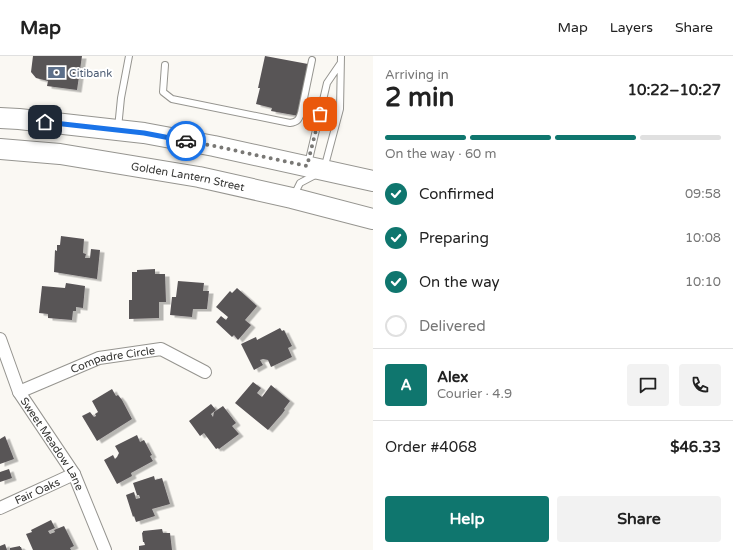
<!DOCTYPE html>
<html lang="en">
<head>
<meta charset="utf-8">
<style>
  body { margin:0; font-family:"Varela Round",sans-serif; background:#f2f2f2; color:#222; height:100vh; display:flex; flex-direction:column; font-size:15px; white-space:nowrap }
  * { box-sizing:border-box; margin:0 }
  p { font-size:13px; color:#767676 }
  .icon { flex:none; width:22px; height:22px; fill:none; stroke:currentColor; stroke-width:2; stroke-linecap:round; stroke-linejoin:round }
  .map { position:relative; flex:1; overflow:hidden }
  .details { display:flex; flex-direction:column; background:#fff; width:360px }
  .details>* { flex:none }
  .pin { position:absolute; display:grid; place-items:center; width:34px; height:34px; color:#fff; margin:-17px; border-radius:8px; box-shadow:0 2px 6px #0006 }
  .courier { position:absolute; display:grid; place-items:center; width:40px; height:40px; margin:-20px; border:3px solid #1a73e8; border-radius:50%; background:#fff; color:#222; box-shadow:0 1px 5px #0007 }
  .headline em { font-style:normal; font-weight:700 }
  .headline div { display:flex; flex-direction:column-reverse }
  .headline { display:flex; align-items:center; justify-content:space-between; height:68px; padding:0 12px }
  h1 { font-size:26px; font-weight:700; line-height:30px }
  .bar { display:grid; grid-template-columns:repeat(4,1fr); gap:6px 4px; align-content:center; height:48px; padding:0 12px }
  .bar i { height:5px; border-radius:3px; background:#e0e0e0 }
  .bar .on { background:#0f766e }
  .bar p { grid-column:span 4 }
  .line { display:flex; align-items:center; gap:10px; padding:0 12px; border-top:1px solid #e0e0e0 }
  .line div { flex:1 }
  .round { display:grid; place-items:center; flex:none; width:42px; height:42px; border-radius:4px; background:#f2f2f2 }
  ol { padding:0 12px; list-style:none }
  li { display:flex; align-items:center; gap:12px; height:44px }
  li p { margin-inline-start:auto }
  li .icon { padding:4px; border-radius:50%; background:#0f766e; color:#fff; stroke-width:4 }
  li:last-child { color:#767676 }
  li i { width:22px; height:22px; border:2px solid #e0e0e0; border-radius:50% }
  .cta { display:flex; gap:8px; margin-top:auto; padding:8px 12px }
  .cta a { flex:1; height:46px; border-radius:4px; background:#0f766e; color:#fff; font-size:16px; font-weight:700; line-height:46px; text-align:center }
  .cta a+a { background:#f2f2f2; color:#222 }
  header { display:flex; align-items:center; gap:24px; box-sizing:border-box; height:56px; padding:0 20px; background:#fff; border-bottom:1px solid #e0e0e0 }
  header strong { font-size:19px }
  nav { display:flex; gap:22px; margin-inline-start:auto; font-size:14px }
  main { display:flex; flex:1; min-height:0 }
  .map>svg:first-child { display:block }
  .building { fill:#595457; filter:url(#shadow) }
  .lines { fill:none; stroke-linecap:round; stroke-linejoin:round }
  .service-casing { stroke:#969590; stroke-width:8 }
  .minor-casing { stroke:#969590; stroke-width:14 }
  .primary-casing { stroke:#969590; stroke-width:22 }
  .service { stroke:#fff; stroke-width:6 }
  .minor { stroke:#fff; stroke-width:12 }
  .primary { stroke:#fff; stroke-width:20 }
  .done { stroke:#797875; stroke-width:4; stroke-dasharray:0 7.2 }
  .route { stroke:#1a73e8; stroke-width:5 }
  .labels { text-anchor:middle; stroke-width:4; stroke-linejoin:round; paint-order:stroke }
  .service-label { font-size:11px; fill:#4e5e75; stroke:#fff; text-anchor:start }
  .street-label { font-size:11px; fill:#333331; stroke:#fff }
</style>
</head>
<body>
<header>
<strong>Map</strong>
<nav><a>Map</a><a>Layers</a><a>Share</a></nav>
</header>
<main>
<div class="map">
<svg width="373" height="494" viewBox="0 0 373 494">
  <defs>
    <filter id="shadow"><feDropShadow dx="4.5" dy="2.5" stdDeviation="0" flood-color="#0004"/></filter>
  </defs>
  <rect width="100%" height="100%" fill="#faf8f3"/>
  <path class="building" d="M 33,0 L 82,0 L 77,34 L 47,30 L 48,25 L 36,22 L 31,16 Z
    M 265,0 L 308,8 L 299,60 L 271,55 L 272,52 L 256,48 L 260,32 L 258,32 Z
    M 61,180 L 84,183 L 83,197 L 86,198 L 85,202 L 90,202 L 91,193 L 100,194 L 97,223 L 54,216 L 55,194 L 57,195 L 57,189 L 60,189 Z
    M 155,213 L 155,218 L 165,218 L 166,246 L 159,246 L 159,262 L 129,263 L 129,244 L 132,244 L 132,216 L 137,216 L 137,214 Z
    M 178,225 L 204,227 L 203,235 L 209,235 L 207,253 L 193,253 L 192,261 L 170,259 L 172,241 L 176,241 Z
    M 66,227 L 85,230 L 83,252 L 76,251 L 76,255 L 73,255 L 72,264 L 48,262 L 48,258 L 39,257 L 42,230 L 65,232 Z
    M 237,232 L 257,250 L 245,264 L 251,269 L 238,284 L 234,279 L 232,281 L 216,266 L 221,260 L 226,264 L 228,261 L 216,251 L 230,235 L 232,237 Z
    M 280,272 L 282,275 L 284,274 L 292,290 L 288,292 L 292,301 L 271,311 L 268,304 L 263,303 L 260,304 L 263,309 L 254,314 L 241,288 L 256,281 L 257,284 Z
    M 253,326 L 261,332 L 257,337 L 262,341 L 271,329 L 290,345 L 284,353 L 285,354 L 282,358 L 268,374 L 235,347 Z
    M 112,333 L 116,340 L 118,339 L 122,344 L 132,363 L 97,385 L 82,360 L 90,356 L 94,361 L 96,360 L 95,358 L 98,356 L 92,345 Z
    M 211,348 L 216,354 L 211,358 L 213,361 L 214,356 L 223,350 L 236,367 L 232,370 L 239,378 L 219,393 L 218,392 L 216,393 L 204,377 L 200,380 L 189,365 Z
    M 137,379 L 140,386 L 144,384 L 152,399 L 150,400 L 153,405 L 131,417 L 132,420 L 117,428 L 104,404 L 113,399 L 115,403 L 117,401 L 119,397 L 115,390 Z
    M 5,380 L 14,403 L 0,408 L 0,383 Z
    M 9,413 L 12,422 L 0,426 L 0,416 Z
    M 154,420 L 155,424 L 162,422 L 170,448 L 152,453 L 155,460 L 136,466 L 134,460 L 133,461 L 126,439 L 134,436 L 136,443 L 140,442 L 139,439 L 137,439 L 133,427 Z
    M 51,464 L 55,472 L 48,475 L 50,478 L 55,476 L 54,474 L 64,470 L 74,490 L 70,492 L 71,494 L 33,494 L 26,478 L 32,476 L 31,474 Z
    M 162,473 L 163,477 L 170,477 L 172,494 L 139,494 L 139,490 L 145,489 L 144,486 L 143,486 L 142,477 L 143,476 L 143,475 Z
    M 5,488 L 7,494 L 0,494 L 0,490 Z
    M 20,490 L 20,491 L 21,491 L 22,494 L 10,494 L 10,492 Z"/>
  <g class="lines">
    <defs>
      <path id="service" d="M 165,9 L 163,36 L 172,43 L 290,67 C 297,66 299,64 301,57 L 312,4
        M 118,72 L 121,42 L 129,0
        M 308,108 L 327,27 L 340,8
        M 324,113 L 340,53 L 341,0
        M 294,139 L 300,127 L 317,118"/>
      <g id="minor">
        <path id="s1" d="M 0,283 L 19,336 L 74,418 L 105,494"/>
        <path id="s2" d="M 19,336 L 99,302 L 161,293 L 205,316"/>
        <path id="s3" d="M 0,452 L 74,418"/>
      </g>
      <g id="primary">
        <path d="M 0,62 L 19,63 L 144,77 L 214,90 L 373,125"/>
        <path id="s4" d="M 0,93 L 60,98 L 199,121 L 292,142 L 373,163"/>
      </g>
    </defs>
    <use href="#service" class="service-casing"/>
    <use href="#minor" class="minor-casing"/>
    <use href="#primary" class="primary-casing"/>
    <use href="#service" class="service"/>
    <use href="#minor" class="minor"/>
    <use href="#primary" class="primary"/>
  </g>
  <g class="lines">
    <path class="done" d="M 186,85 L 214,90 L 307,110 L 320,58"/>
    <path class="route" d="M 45,66 L 144,77 L 186,85"/>
  </g>
  <defs>
    <symbol id="bank-bare" viewBox="-9 -9 18 18"><path d="M-6-4H6V4H-6ZM0-2.3a2.3 2.3 0 1 0 0 4.6a2.3 2.3 0 1 0 0-4.6Z" fill="#5c6f8a" stroke="#fff" stroke-width="2.5" paint-order="stroke"/></symbol>
  </defs>
  <g fill-rule="evenodd">
    <use href="#bank-bare" x="44" y="4" width="25" height="25"/>
  </g>
  <g class="labels">
    <g class="service-label">
      <text x="69" y="21">Citibank</text>
    </g>
    <g class="street-label">
      <text dy="4" stroke="none"><textPath href="#s4" startOffset="190">Golden Lantern Street</textPath></text>
      <text dy="4" stroke="none"><textPath href="#s2" startOffset="100">Compadre Circle</textPath></text>
      <text dy="4" stroke="none"><textPath href="#s1" startOffset="118">Sweet Meadow Lane</textPath></text>
      <text dy="4" stroke="none"><textPath href="#s3" startOffset="41">Fair Oaks</textPath></text>
    </g>
  </g>
</svg>
<div class="pin" style="left:320px;top:58px;background:#ea580c"><svg class="icon" aria-label="bag" viewBox="0 0 24 24"><path d="M5 8h14l-1 12H6zM9 8a3 3 0 0 1 6 0"/></svg></div>
<div class="pin" style="left:45px;top:66px;background:#1f2937"><svg class="icon" aria-label="home" viewBox="0 0 24 24"><path d="M3 11l9-7 9 7M6 9v11h12V9"/></svg></div>
<div class="courier" style="left:186px;top:85px"><svg class="icon" aria-label="car" viewBox="0 0 24 24"><path d="M5 17H2v-5l4-1 3-4h7l3 4 3 1v5h-3M9 17h6M6 11h13"/><circle cx="7" cy="17" r="2"/><circle cx="17" cy="17" r="2"/></svg></div>
</div>
<section class="details">
<div class="headline"><div><h1>2 min</h1><p>Arriving in</p></div><em>10:22–10:27</em></div>
<div class="bar"><i class="on"></i><i class="on"></i><i class="on"></i><i></i><p>On the way · 60 m</p></div>
<ol>
<li><svg class="icon" aria-label="check" viewBox="0 0 24 24"><path d="M5 12l5 5 9-10"/></svg>Confirmed<p>09:58</p></li>
<li><svg class="icon" aria-label="check" viewBox="0 0 24 24"><path d="M5 12l5 5 9-10"/></svg>Preparing<p>10:08</p></li>
<li><svg class="icon" aria-label="check" viewBox="0 0 24 24"><path d="M5 12l5 5 9-10"/></svg>On the way<p>10:10</p></li>
<li><i></i>Delivered</li>
</ol>
<div class="line" style="height:72px"><b class="round" style="background:#0f766e;color:#fff">A</b><div><b>Alex</b><p>Courier · 4.9</p></div><a class="round"><svg class="icon" aria-label="chat" viewBox="0 0 24 24"><path d="M4 5h16v11H9l-5 4z"/></svg></a><a class="round"><svg class="icon" aria-label="phone" viewBox="0 0 24 24"><path d="M5 4h4l2 5-3 2q2 4 5 5l2-3 5 2v4C11 20 4 13 5 4z"/></svg></a></div>
<div class="line" style="height:52px"><div>Order #4068</div><b>$46.33</b></div>
<div class="cta"><a>Help</a><a>Share</a></div>
</section>
</main>
</body>
</html>
